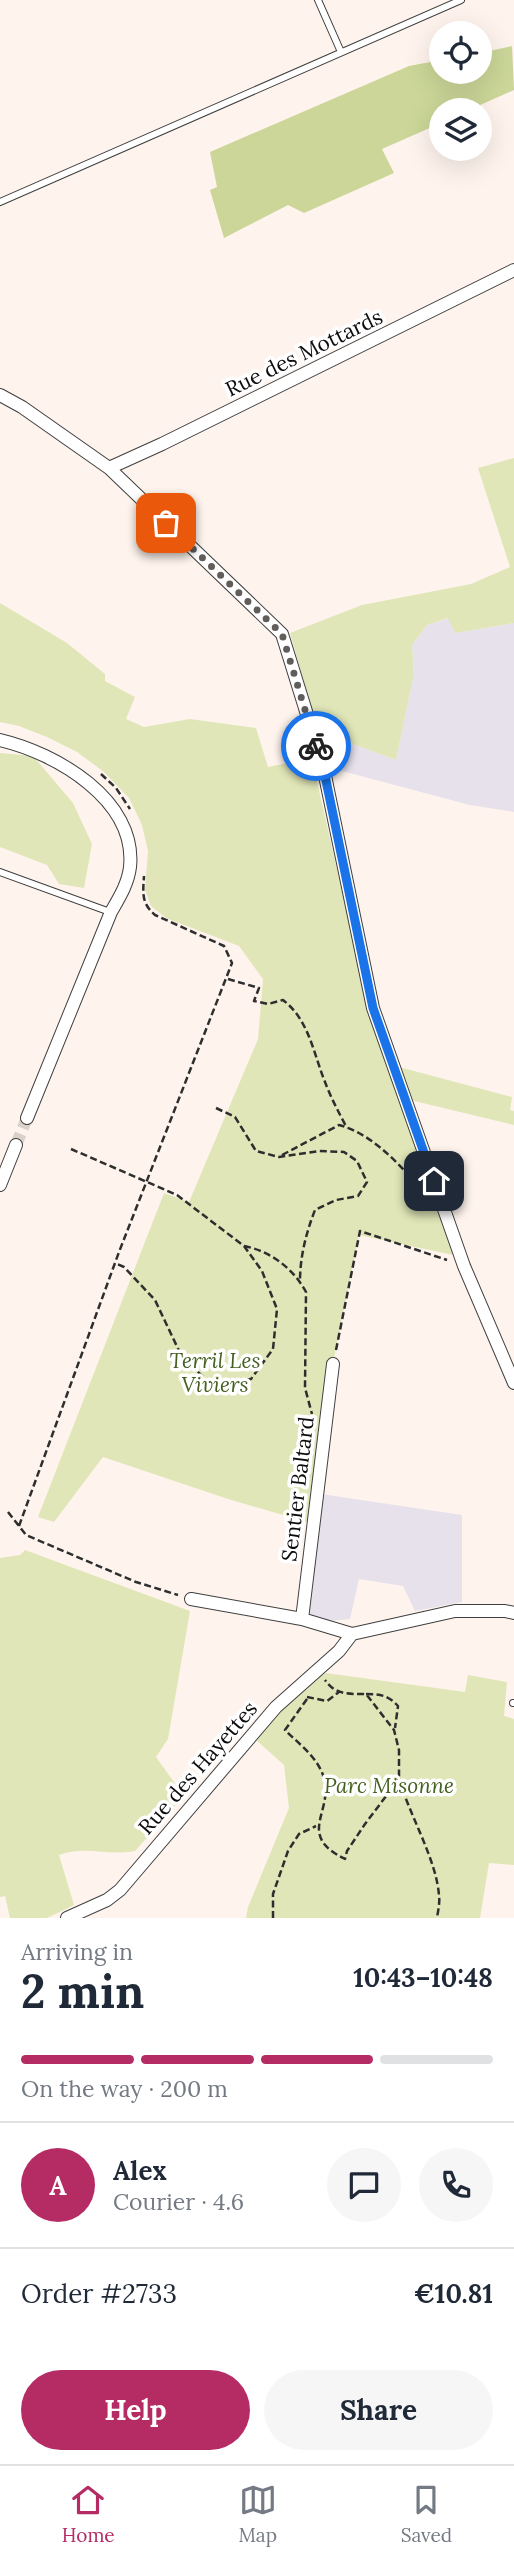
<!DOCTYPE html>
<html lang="en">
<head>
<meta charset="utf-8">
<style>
  body { margin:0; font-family:Lora,serif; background:#f6f6f7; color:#1f2937; height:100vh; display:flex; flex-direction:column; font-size:26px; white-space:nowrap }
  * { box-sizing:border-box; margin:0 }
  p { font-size:23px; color:#747a83 }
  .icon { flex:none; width:38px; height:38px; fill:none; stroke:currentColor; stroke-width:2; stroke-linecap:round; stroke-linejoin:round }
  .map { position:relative; height:1918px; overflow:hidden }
  .side { display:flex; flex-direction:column; background:#fff; flex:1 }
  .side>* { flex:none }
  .fabs { position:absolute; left:429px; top:21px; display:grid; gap:14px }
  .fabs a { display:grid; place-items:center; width:63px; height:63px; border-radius:50%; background:#fff; box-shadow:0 7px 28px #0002; font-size:35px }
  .pin { position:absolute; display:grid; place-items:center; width:60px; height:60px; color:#fff; margin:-30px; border-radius:14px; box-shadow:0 4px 10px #0006 }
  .courier { position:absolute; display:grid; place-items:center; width:70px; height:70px; margin:-35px; border:5px solid #1a73e8; border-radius:50%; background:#fff; color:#222; box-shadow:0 2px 9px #0007 }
  .head em { font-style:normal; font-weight:700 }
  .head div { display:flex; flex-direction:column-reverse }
  .head { display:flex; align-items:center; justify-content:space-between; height:119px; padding:0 21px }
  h1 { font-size:46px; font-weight:700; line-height:52px }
  .bar { display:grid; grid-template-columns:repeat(4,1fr); gap:10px 7px; align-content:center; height:84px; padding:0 21px }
  .bar i { height:9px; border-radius:5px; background:#e0e1e3 }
  .bar .selected { background:#b52c65 }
  .bar p { grid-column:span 4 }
  .line { display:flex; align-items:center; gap:18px; padding:0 21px; border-top:2px solid #e0e1e3 }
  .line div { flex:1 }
  .round { display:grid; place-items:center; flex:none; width:74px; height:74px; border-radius:37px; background:#f6f6f7 }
  .action { display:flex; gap:14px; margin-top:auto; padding:14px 21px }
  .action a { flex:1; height:80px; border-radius:42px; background:#b52c65; color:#fff; font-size:28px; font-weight:700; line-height:80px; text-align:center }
  .action a+a { background:#f6f6f7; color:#1f2937 }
  .tab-bar { display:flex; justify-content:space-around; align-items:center; height:98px; border-top:2px solid #e0e1e3; background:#fff; font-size:19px; color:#747a83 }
  .tab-bar a { display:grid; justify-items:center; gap:4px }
  .tab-bar .selected { color:#b52c65 }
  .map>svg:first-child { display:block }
  .industrial { fill:#e6e1eb }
  .green { fill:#e1e6b8 }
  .forest { fill:#cbd698 }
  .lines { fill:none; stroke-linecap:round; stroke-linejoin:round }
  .street-tunnel { stroke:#dad1cb; stroke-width:12; stroke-dasharray:12 6; stroke-linecap:butt }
  .lane-casing { stroke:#3f3f3f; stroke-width:8 }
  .street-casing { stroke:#3f3f3f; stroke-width:14 }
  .path { stroke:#2e2e2e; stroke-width:2.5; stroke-dasharray:7 3.5; stroke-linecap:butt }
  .lane { stroke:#fff; stroke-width:6 }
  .street { stroke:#fff; stroke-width:12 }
  .done { stroke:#615d5b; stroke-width:7; stroke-dasharray:0 12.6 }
  .route { stroke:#1a73e8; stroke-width:9 }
  .labels { text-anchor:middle; stroke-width:7; stroke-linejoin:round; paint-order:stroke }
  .street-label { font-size:21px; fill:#0c0c0c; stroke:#fff }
  .park-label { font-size:21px; font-style:italic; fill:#456020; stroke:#fff }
</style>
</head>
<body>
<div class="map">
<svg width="514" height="1918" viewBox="0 0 514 1918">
  <rect width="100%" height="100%" fill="#fef4ed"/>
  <path class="industrial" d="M 449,618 L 455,633 L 514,623 L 514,812 L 470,805 L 323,766 L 318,731 L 396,760 L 414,674 L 412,645 L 427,625 Z
    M 321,1494 L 462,1515 L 462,1602 L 415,1611 L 403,1586 L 359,1579 L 350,1619 L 329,1621 L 311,1616 L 304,1603 Z"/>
  <path class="green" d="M 514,458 L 514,623 L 455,633 L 448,618 L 427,625 L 412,645 L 414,674 L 396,760 L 318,731 L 290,633 L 362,605 L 471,584 L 510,567 L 478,468 Z
    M 0,603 L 67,643 L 105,674 L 105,681 L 135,697 L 126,719 L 144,727 L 190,719 L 256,728 L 268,767 L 306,759 L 316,777 L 371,1019 L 453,1255 L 359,1235 L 333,1364 L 310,1523 L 228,1499 L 103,1457 L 54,1522 L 38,1517 L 164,1193 L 189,1202 L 258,1039 L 263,979 L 239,946 L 166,918 L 151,906 L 145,890 L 148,851 L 142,825 L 129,798 L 104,772 L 77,752 L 47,737 L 19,726 L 0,722 Z
    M 0,753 L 33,756 L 73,803 L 92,844 L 84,888 L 59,884 L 47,865 L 0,847 Z
    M 399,1067 L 512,1097 L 510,1110 L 514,1111 L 514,1125 L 410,1100 Z
    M 25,1550 L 190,1611 L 168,1739 L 156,1757 L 184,1796 L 135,1851 C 109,1856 83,1845 59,1855 L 74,1905 L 47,1918 L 10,1918 L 5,1896 L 0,1897 L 0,1558 L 20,1555 Z
    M 326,1673 L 465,1692 L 468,1675 L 507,1682 L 504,1716 L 514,1719 L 514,1865 L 489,1863 L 480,1918 L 246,1918 L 248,1907 L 289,1808 L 284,1765 L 256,1740 L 257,1735 L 306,1684 Z"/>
  <path class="forest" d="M 512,46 L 514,90 L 469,110 L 441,110 L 441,123 L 382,149 L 394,173 L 304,213 L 288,205 L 224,238 L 210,190 L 217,187 L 210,152 L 409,66 L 441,60 L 441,72 L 480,72 L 480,53 Z"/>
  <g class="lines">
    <path class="street-tunnel" d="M 16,1145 L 27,1118"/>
    <defs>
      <path id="lane" d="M 318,0 L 341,52
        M 0,202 L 461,0
        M 0,872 L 110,912
        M 513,1703 L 514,1703"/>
      <path id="street" d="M 0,395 L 22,407 L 109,468 L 282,634 L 323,766 L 373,1008 L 464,1266 L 514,1383
        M 109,468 L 162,444 L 514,270
        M 0,740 C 56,753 137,800 130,867 C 128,884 119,898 111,912 L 27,1118
        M 0,1185 L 16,1145
        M 191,1599 L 302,1619 L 352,1634 L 455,1611 L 505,1611 L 514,1613
        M 302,1619 L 333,1364
        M 67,1918 L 107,1900 L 120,1890 L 276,1707 L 339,1651 L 352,1634"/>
    </defs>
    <use href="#lane" class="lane-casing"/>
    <use href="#street" class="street-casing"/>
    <path class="path" d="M 101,774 L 116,788 L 130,809
      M 228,979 L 259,988 L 254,1001 L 268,1004 L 283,1000 C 309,1020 313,1052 325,1082 C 331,1098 339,1113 347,1128
      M 216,1108 L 235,1117 L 256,1151 L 279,1157 L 319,1151 L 344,1152 L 357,1161 L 367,1182 L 358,1196 L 336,1200 L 315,1210 C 306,1233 300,1257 300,1281
      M 71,1149 L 177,1195 L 244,1246 L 262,1271 L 277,1309 L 273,1349 L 251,1379 L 229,1384 L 205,1379 L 181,1355 L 155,1300 L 124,1267 L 115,1263
      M 282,1155 L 339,1125 C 371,1134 394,1159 416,1183 L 422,1182
      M 244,1246 C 270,1251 293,1268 306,1292 L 305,1388 L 312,1414
      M 336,1350 L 360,1231 L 447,1260
      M 8,1512 L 26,1535 L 136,1582 L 178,1595
      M 19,1526 L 119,1252 L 232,963 L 224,946 L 155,915 C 141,903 143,893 144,876
      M 366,1694 C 380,1694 388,1695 398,1706 L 395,1728
      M 307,1697 L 327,1701 L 339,1692
      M 307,1699 L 285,1730 C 299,1744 316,1756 323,1775 C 336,1811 294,1834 345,1859 L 347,1851 L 365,1824 L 399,1779 L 399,1750 L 394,1730 L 366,1694 C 349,1694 335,1695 325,1680
      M 399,1779 C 410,1816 437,1861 439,1896 C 440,1903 438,1911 437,1918
      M 273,1918 L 273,1894 L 288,1851 L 299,1834 L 316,1826"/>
    <use href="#lane" class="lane"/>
    <use href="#street" class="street"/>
  </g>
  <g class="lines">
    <path class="done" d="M 166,523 L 282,634 L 316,746"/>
    <path class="route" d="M 316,746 L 323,766 L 373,1008 L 434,1181"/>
  </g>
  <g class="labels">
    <g class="street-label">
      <text transform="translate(304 353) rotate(-26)" y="7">Rue des Mottards</text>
      <text transform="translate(298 1489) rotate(-83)" y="7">Sentier Baltard</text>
      <text transform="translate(198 1768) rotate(-49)" y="7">Rue des Hayettes</text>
    </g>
    <g class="park-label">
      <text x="215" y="1368">Terril Les<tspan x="215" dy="24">Viviers</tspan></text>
      <text x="389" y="1793">Parc Misonne</text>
    </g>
  </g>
</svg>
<div class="fabs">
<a><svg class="icon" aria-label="locate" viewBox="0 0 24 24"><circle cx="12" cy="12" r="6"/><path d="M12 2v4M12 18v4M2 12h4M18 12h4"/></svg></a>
<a><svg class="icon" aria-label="layers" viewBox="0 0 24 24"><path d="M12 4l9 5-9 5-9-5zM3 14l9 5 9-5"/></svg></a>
</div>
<div class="pin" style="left:166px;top:523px;background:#ea580c"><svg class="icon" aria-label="bag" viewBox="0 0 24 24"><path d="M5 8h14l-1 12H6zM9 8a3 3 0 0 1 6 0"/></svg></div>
<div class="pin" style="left:434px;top:1181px;background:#1f2937"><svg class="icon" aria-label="home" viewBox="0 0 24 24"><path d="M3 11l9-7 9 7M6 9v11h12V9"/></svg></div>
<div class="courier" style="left:316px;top:746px"><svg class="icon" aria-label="bike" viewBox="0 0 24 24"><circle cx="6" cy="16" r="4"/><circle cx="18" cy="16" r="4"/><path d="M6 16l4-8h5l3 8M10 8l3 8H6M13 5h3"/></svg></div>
</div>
<section class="side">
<div class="head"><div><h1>2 min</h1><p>Arriving in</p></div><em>10:43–10:48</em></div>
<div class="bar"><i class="selected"></i><i class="selected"></i><i class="selected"></i><i></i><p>On the way · 200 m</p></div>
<div class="line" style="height:126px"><b class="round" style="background:#b52c65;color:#fff">A</b><div><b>Alex</b><p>Courier · 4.6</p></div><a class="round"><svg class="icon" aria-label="chat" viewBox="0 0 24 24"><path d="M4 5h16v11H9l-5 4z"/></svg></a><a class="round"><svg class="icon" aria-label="phone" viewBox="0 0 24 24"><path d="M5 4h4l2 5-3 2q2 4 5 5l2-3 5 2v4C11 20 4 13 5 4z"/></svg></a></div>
<div class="line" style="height:91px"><div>Order #2733</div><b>€10.81</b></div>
<div class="action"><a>Help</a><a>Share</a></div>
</section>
<nav class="tab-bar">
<a class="selected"><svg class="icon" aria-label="home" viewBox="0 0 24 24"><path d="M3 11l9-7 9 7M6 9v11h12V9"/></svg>Home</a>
<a><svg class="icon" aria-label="map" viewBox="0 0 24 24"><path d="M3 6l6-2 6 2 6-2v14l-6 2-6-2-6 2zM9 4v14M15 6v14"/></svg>Map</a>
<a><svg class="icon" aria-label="saved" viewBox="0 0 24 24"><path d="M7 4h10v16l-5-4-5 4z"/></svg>Saved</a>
</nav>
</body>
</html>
